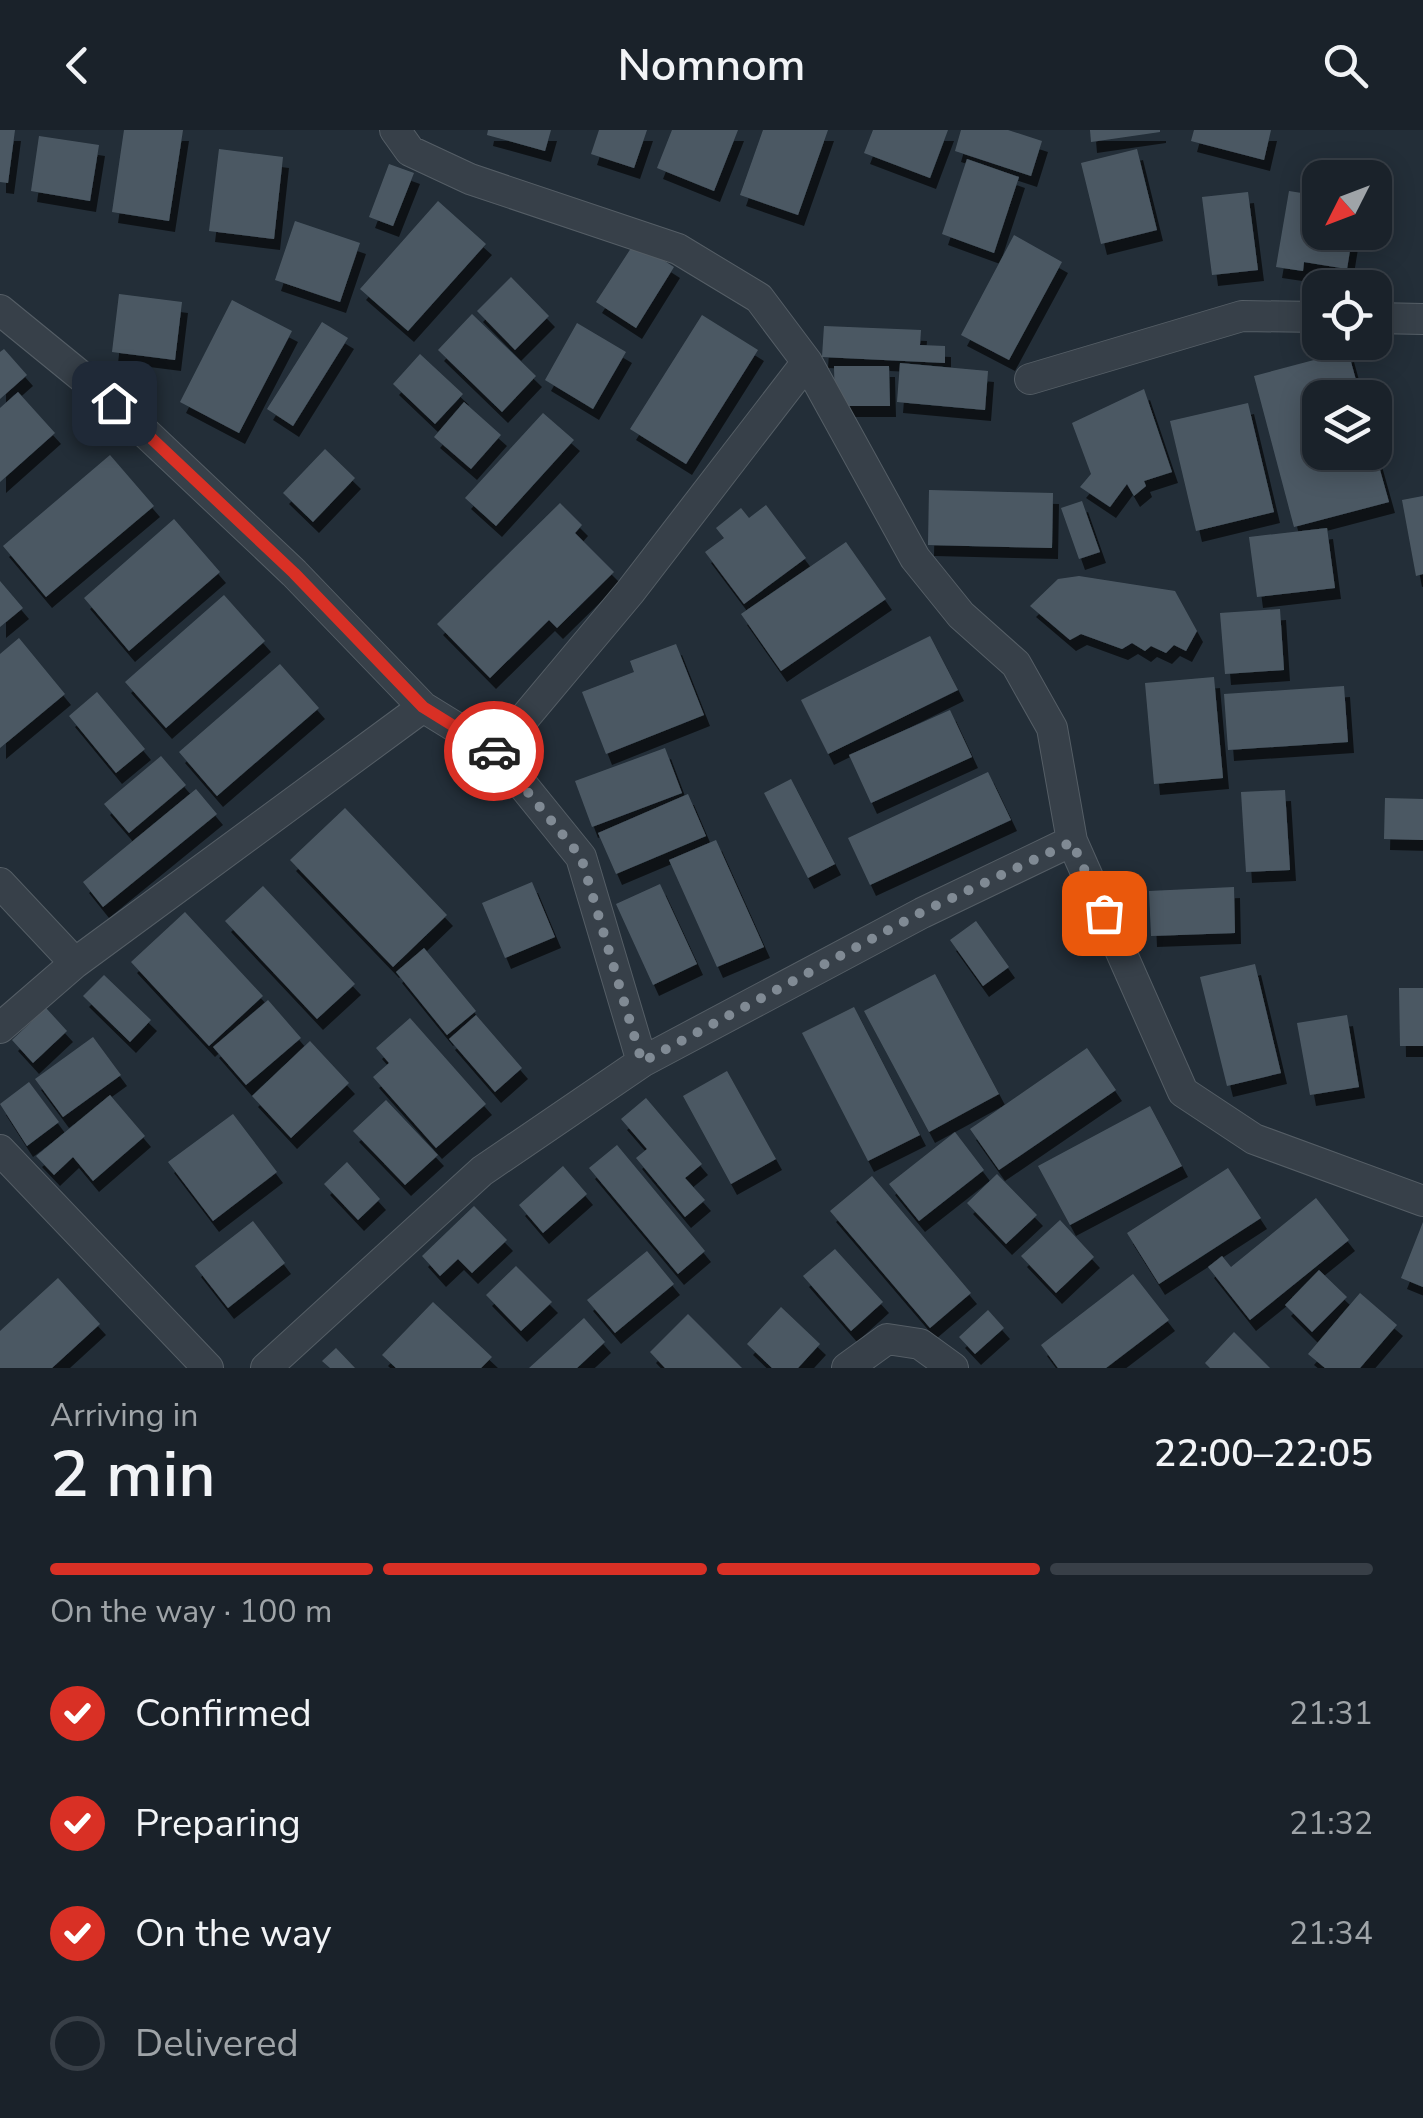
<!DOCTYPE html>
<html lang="en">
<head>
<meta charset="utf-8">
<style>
  body { margin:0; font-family:"Nunito Sans",sans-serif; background:#232a32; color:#f1f3f6; height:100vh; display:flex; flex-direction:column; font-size:38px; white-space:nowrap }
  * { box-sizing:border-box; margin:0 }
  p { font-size:32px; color:#9fa4a8 }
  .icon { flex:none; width:55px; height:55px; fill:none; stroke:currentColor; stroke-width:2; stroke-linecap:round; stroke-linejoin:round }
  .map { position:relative; height:1238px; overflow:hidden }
  .sheet { display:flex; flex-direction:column; background:#1a222a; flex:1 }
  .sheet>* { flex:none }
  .needle { width:65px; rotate:228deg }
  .controls { position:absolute; left:1302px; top:30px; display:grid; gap:20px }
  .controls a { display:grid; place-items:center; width:90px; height:90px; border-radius:20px; background:#1a222a; box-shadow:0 5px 25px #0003,0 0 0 2px #383f47; font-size:50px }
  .pin { position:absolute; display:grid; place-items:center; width:85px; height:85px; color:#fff; margin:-42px; border-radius:20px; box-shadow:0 5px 15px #0006 }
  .courier { position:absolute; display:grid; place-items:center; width:100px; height:100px; margin:-50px; border:8px solid #d93025; border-radius:50%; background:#fff; color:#222; box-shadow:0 2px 12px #0007 }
  .overview em { font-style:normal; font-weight:600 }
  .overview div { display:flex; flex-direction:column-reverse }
  .overview { display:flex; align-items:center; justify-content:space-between; height:170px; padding:0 50px }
  h1 { font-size:65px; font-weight:600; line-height:75px }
  .bar { display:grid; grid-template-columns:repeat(4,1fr); gap:15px 10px; align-content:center; height:120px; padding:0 50px }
  .bar i { height:12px; border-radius:8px; background:#383f47 }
  .bar .on { background:#d93025 }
  .bar p { grid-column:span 4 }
  ol { padding:0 50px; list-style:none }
  li { display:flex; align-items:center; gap:30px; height:110px }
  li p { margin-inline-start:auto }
  li .icon { padding:10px; border-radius:50%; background:#d93025; color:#fff; stroke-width:4 }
  li:last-child { color:#9fa4a8 }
  li i { width:55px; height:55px; border:5px solid #383f47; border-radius:50% }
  header { display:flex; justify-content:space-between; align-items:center; height:130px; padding:0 50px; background:#1a222a; font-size:45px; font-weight:600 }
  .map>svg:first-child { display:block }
  .building { fill:#4c5964; filter:url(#shadow) }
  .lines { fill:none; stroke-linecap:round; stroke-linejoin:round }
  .minor-casing { stroke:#555e66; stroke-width:32 }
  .minor { stroke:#374049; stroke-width:30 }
  .done { stroke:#808a94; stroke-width:10; stroke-dasharray:0 18 }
  .route { stroke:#d93025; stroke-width:12 }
</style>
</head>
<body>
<header><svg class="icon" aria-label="back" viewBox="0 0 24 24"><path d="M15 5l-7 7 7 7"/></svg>Nomnom<svg class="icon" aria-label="search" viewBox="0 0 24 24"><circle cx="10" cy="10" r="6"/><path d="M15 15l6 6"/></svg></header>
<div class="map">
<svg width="1423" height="1238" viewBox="0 0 1423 1238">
  <defs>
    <filter id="shadow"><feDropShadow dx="6" dy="11" stdDeviation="0" flood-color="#0009"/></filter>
  </defs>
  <rect width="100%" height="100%" fill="#232e38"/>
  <path class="building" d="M 0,0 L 15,0 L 8,53 L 0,52 Z
    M 124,0 L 183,0 L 169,91 L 112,82 Z
    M 488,0 L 551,0 L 545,21 L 487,5 Z
    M 599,0 L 647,0 L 634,38 L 591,24 Z
    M 672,0 L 738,0 L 714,61 L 657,38 Z
    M 763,0 L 828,0 L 798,85 L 740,65 Z
    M 873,0 L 948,0 L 930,48 L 864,23 Z
    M 961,0 L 1008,0 L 1042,11 L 1031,46 L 955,21 Z
    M 1090,0 L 1160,0 L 1160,2 L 1091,12 Z
    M 1194,0 L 1271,0 L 1264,30 L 1191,11 Z
    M 39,6 L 99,15 L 90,71 L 31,61 Z
    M 219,19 L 283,27 L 274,109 L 209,101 Z
    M 1137,19 L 1157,100 L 1101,114 L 1081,33 Z
    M 967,29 L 1019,47 L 994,123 L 942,104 Z
    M 389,34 L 414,43 L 393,96 L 369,87 Z
    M 1289,61 L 1320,66 L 1320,102 L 1353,102 L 1347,139 L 1304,132 L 1303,141 L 1276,137 Z
    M 1248,62 L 1258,140 L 1212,145 L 1202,67 Z
    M 438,71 L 486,114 L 408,201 L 360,159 Z
    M 295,91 L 360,113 L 340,172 L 275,150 Z
    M 1014,105 L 1062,132 L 1009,230 L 961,205 Z
    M 635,112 L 674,137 L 636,198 L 596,172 Z
    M 511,147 L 549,186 L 515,220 L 477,181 Z
    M 119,164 L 182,172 L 175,230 L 112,222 Z
    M 232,170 L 292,201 L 239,303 L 180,272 Z
    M 472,184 L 536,246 L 502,282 L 438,220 Z
    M 702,185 L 758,220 L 686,334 L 630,299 Z
    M 322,192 L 348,208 L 293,296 L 267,279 Z
    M 577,193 L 626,222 L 593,279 L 545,250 Z
    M 824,196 L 921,200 L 920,215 L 945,216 L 945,233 L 822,227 Z
    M 4,219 L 27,245 L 0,269 L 0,222 Z
    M 1348,221 L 1361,268 L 1320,268 L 1320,322 L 1375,322 L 1389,372 L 1294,397 L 1254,246 Z
    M 420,224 L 463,264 L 435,294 L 393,254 Z
    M 900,233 L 988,241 L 985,280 L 897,272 Z
    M 834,236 L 889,236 L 890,276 L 835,276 Z
    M 1144,259 L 1172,342 L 1144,351 L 1146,356 L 1134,366 L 1127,354 L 1110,377 L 1080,357 L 1091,344 L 1072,293 Z
    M 18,262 L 55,303 L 0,352 L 0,278 Z
    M 464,272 L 501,305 L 471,339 L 434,307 Z
    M 1248,273 L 1274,382 L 1196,401 L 1170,291 Z
    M 543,283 L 574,310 L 496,396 L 465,368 Z
    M 325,319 L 355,348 L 313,392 L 283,363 Z
    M 110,325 L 154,376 L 46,467 L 3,416 Z
    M 929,360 L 1053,363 L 1052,418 L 928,415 Z
    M 1423,366 L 1423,444 L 1416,446 L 1402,370 Z
    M 1082,371 L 1100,422 L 1079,429 L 1061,378 Z
    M 560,373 L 582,395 L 575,403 L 614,442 L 557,498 L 549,490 L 490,548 L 437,494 Z
    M 766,375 L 806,428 L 744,474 L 705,422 L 724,408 L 716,398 L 741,378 L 749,388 Z
    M 174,389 L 220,442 L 129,521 L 84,468 Z
    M 1327,398 L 1335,458 L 1257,467 L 1249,407 Z
    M 846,412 L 886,469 L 781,541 L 741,484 Z
    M 1079,446 L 1175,461 L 1197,501 L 1186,521 L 1174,515 L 1166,523 L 1151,516 L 1145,521 L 1132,513 L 1122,519 L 1081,504 L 1070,510 L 1030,476 L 1058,449 Z
    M 0,451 L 23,478 L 0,497 Z
    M 224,465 L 265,511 L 166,598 L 125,552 Z
    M 1280,479 L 1284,540 L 1225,544 L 1220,483 Z
    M 930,506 L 958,560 L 828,624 L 801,570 Z
    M 19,508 L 65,564 L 0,618 L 0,524 Z
    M 676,514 L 704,585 L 606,624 L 582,562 L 634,542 L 630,531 Z
    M 280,534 L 319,578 L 217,666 L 179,622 Z
    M 1214,547 L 1223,648 L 1154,654 L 1145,553 Z
    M 1344,556 L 1348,612 L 1228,620 L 1224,564 Z
    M 97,562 L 145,619 L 116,643 L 69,586 Z
    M 950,580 L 972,627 L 871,673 L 849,625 Z
    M 665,618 L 682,663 L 592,697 L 575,651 Z
    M 161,626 L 186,655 L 129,703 L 104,674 Z
    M 988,642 L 1011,690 L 870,755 L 848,708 Z
    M 791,649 L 835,734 L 808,748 L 764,663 Z
    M 196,659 L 217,684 L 103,777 L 83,752 Z
    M 1285,660 L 1290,740 L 1246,742 L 1241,662 Z
    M 688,664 L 706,706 L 616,744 L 598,703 Z
    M 1385,668 L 1423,669 L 1423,710 L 1384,709 Z
    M 345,678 L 447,785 L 393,837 L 290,730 Z
    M 716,710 L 764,817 L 717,837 L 669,730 Z
    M 532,752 L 555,807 L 505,828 L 482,773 Z
    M 660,754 L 697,834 L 653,855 L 616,774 Z
    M 263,756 L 355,854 L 317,889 L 225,791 Z
    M 1234,757 L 1235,803 L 1151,806 L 1149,761 Z
    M 185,782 L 263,866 L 209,916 L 131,832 Z
    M 976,791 L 1009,837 L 983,856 L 950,810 Z
    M 424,818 L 476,881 L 447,905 L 396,842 Z
    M 1255,834 L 1281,943 L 1227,956 L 1200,847 Z
    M 935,844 L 999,964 L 929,1002 L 864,881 Z
    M 104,845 L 151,890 L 130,912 L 83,866 Z
    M 1399,858 L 1423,858 L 1423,916 L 1400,916 Z
    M 268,870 L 301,908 L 246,955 L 213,917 Z
    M 854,877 L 920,1005 L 868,1031 L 802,903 Z
    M 46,878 L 67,901 L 33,933 L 12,910 Z
    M 476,885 L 522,938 L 495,962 L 449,909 Z
    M 1347,885 L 1359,957 L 1310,965 L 1297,893 Z
    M 410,888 L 486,974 L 436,1018 L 373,947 L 389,933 L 376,918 Z
    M 93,907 L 121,945 L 63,987 L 35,949 Z
    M 310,911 L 349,953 L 291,1008 L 252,966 Z
    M 1087,918 L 1116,960 L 999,1040 L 970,999 Z
    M 727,941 L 776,1029 L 731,1054 L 683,966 Z
    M 29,952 L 59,992 L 27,1016 L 0,974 Z
    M 110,965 L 145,1006 L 93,1051 L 73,1027 L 54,1045 L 36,1026 Z
    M 646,968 L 702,1034 L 685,1048 L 705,1070 L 685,1087 L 636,1028 L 647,1019 L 621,989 Z
    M 386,970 L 438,1025 L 405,1055 L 353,1001 Z
    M 1150,976 L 1182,1036 L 1070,1095 L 1038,1036 Z
    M 233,984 L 277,1042 L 213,1091 L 168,1032 Z
    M 955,1002 L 984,1040 L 919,1091 L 889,1054 Z
    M 617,1015 L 705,1121 L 678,1144 L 589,1038 Z
    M 347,1032 L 380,1069 L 358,1090 L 324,1054 Z
    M 563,1036 L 587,1064 L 543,1103 L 519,1075 Z
    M 1228,1038 L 1261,1088 L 1159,1154 L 1127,1103 Z
    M 997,1044 L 1037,1085 L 1006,1114 L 967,1073 Z
    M 872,1046 L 971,1163 L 930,1198 L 830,1081 Z
    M 1316,1068 L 1349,1110 L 1250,1190 L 1208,1137 L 1222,1126 L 1231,1137 Z
    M 474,1076 L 507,1110 L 472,1143 L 458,1129 L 440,1146 L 422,1126 Z
    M 1060,1090 L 1094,1127 L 1056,1163 L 1021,1126 Z
    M 253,1091 L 285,1133 L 228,1178 L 195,1136 Z
    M 1423,1092 L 1423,1157 L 1401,1148 Z
    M 835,1119 L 883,1172 L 851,1201 L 803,1146 Z
    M 647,1121 L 674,1154 L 615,1203 L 587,1170 Z
    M 516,1136 L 552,1172 L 521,1201 L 486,1165 Z
    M 1319,1140 L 1347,1167 L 1312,1202 L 1285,1175 Z
    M 1133,1144 L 1169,1190 L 1106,1238 L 1058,1238 L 1041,1215 Z
    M 58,1148 L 100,1194 L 52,1238 L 0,1238 L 0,1201 Z
    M 1360,1163 L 1397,1195 L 1360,1238 L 1325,1238 L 1308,1224 Z
    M 433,1172 L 492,1227 L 481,1238 L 396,1238 L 382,1225 Z
    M 781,1177 L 820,1214 L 798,1238 L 772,1238 L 747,1214 Z
    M 988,1180 L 1004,1198 L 975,1224 L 959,1207 Z
    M 688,1184 L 742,1238 L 665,1238 L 650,1222 Z
    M 584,1188 L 605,1212 L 577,1238 L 529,1238 Z
    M 1234,1202 L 1270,1238 L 1210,1238 L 1205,1233 Z
    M 336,1218 L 355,1238 L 330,1238 L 322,1231 Z"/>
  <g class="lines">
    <defs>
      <path id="minor" d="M 395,0 L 410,21 L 470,49 L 678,119 L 759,168 L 807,232 L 915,428 L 961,485 L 1016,534 L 1052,598 L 1072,711 L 1183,962 L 1254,1009 L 1423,1071
        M 0,180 L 114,273 L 294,443 L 423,577 L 496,622 L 581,727 L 642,932
        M 1375,188 L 1423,189
        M 1030,249 L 1242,186 L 1320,187
        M 496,622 L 630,462 L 807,232
        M 0,753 L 75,833
        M 0,898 L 75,833 L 423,577
        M 0,1020 L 208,1238
        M 266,1238 L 482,1041 L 642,932 L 922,783 L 1072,711
        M 847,1238 L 887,1209 L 920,1214 L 953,1238"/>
    </defs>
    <use href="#minor" class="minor-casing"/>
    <use href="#minor" class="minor"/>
  </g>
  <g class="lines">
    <path class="done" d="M 494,621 L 581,727 L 642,932 L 922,782 L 1072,712 L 1104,783"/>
    <path class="route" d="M 114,273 L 294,443 L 423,577 L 494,621"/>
  </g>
</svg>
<div class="controls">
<a><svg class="needle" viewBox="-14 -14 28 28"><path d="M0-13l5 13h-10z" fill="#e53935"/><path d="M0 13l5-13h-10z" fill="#9fa4a8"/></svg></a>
<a><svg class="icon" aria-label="locate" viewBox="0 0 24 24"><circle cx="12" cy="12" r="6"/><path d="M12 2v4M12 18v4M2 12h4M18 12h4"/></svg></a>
<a><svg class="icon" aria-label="layers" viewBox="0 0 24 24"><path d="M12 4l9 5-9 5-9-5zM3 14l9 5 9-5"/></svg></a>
</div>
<div class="pin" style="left:1104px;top:783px;background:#ea580c"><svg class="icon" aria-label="bag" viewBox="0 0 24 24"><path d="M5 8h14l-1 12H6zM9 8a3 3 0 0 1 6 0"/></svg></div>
<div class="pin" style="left:114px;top:273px;background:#1f2937"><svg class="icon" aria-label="home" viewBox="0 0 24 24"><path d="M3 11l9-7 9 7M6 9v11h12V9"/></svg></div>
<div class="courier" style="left:494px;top:621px"><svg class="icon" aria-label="car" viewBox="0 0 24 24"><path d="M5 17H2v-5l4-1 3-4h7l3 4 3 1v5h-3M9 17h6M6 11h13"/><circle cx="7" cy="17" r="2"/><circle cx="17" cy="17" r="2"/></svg></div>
</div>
<section class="sheet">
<div class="overview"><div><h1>2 min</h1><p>Arriving in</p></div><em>22:00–22:05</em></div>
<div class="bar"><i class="on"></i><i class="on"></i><i class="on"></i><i></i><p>On the way · 100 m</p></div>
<ol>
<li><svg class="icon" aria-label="check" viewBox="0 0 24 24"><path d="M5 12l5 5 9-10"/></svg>Confirmed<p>21:31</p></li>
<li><svg class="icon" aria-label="check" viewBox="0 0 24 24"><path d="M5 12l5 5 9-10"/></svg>Preparing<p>21:32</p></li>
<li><svg class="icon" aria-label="check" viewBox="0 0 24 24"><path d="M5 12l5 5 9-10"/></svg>On the way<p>21:34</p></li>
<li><i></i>Delivered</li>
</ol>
</section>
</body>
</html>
